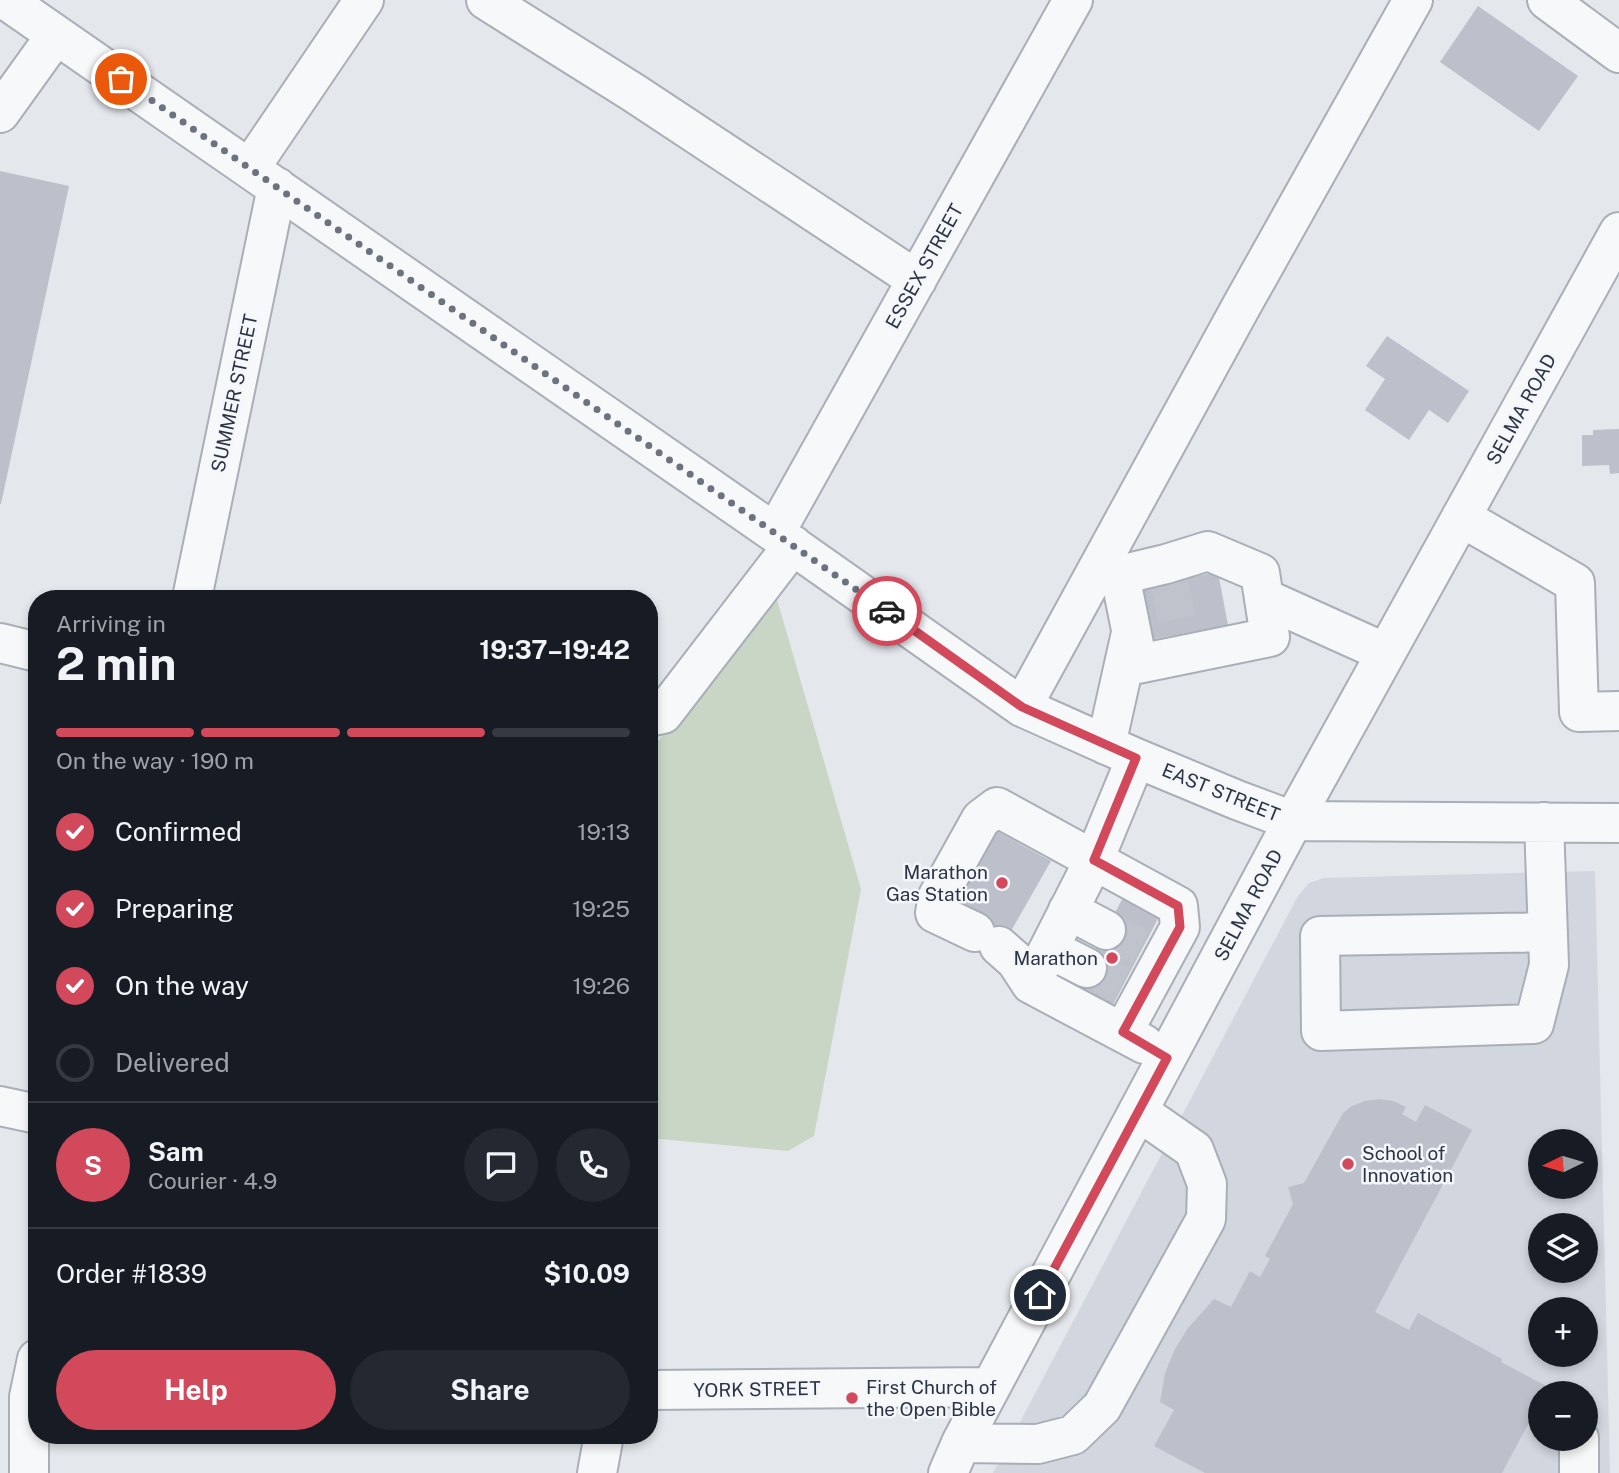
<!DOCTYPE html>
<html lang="en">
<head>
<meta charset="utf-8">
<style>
  body { margin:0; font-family:"Public Sans",sans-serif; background:#242831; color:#f1f3f6; height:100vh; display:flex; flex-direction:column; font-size:26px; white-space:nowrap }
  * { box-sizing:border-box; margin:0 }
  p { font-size:23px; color:#9ea1a6 }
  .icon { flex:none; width:38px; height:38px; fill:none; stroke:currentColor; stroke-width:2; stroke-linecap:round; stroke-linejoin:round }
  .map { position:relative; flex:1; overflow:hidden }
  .sheet { position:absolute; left:28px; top:590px; width:630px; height:854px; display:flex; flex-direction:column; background:#171b24; border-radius:28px; box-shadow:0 4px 10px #0003 }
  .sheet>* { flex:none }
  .needle { width:46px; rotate:265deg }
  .controls { position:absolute; left:1528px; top:1129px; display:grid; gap:14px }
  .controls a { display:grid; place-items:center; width:70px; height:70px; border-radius:50%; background:#171b24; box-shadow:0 4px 10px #0003; font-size:35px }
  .pin { position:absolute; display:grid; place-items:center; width:60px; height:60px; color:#fff; margin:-30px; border:4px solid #fff; border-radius:50%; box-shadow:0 2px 7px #0007 }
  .courier { position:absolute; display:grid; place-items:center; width:70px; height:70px; margin:-35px; border:5px solid #d1495b; border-radius:50%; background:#fff; color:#222; box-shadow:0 2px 9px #0007 }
  .overview em { font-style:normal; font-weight:700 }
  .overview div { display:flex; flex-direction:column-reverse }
  .overview { display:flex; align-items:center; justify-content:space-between; height:119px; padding:0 28px }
  h1 { font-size:46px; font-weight:700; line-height:52px }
  .bar { display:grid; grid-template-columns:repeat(4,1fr); gap:10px 7px; align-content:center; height:84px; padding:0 28px }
  .bar i { height:9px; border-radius:5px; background:#363941 }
  .bar .current { background:#d1495b }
  .bar p { grid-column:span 4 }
  .line { display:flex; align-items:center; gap:18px; padding:0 28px; border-top:2px solid #363941 }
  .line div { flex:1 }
  .round { display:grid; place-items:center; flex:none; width:74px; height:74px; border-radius:37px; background:#242831 }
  ol { padding:0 28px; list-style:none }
  li { display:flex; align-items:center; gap:21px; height:77px }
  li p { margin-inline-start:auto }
  li .icon { padding:7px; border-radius:50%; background:#d1495b; color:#fff; stroke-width:4 }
  li:last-child { color:#9ea1a6 }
  li i { width:38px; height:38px; border:4px solid #363941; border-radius:50% }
  .primary-button { display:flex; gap:14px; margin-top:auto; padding:14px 28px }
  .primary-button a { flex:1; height:80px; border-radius:42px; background:#d1495b; color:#fff; font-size:28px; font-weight:700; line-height:80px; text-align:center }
  .primary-button a+a { background:#242831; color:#f1f3f6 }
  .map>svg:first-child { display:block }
  .built { fill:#d2d6de; fill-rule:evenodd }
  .green { fill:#c9d6c5 }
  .building { fill:#bbc0ca }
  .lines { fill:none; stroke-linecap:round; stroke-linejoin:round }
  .minor-tunnel { stroke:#bfc3cb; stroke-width:38; stroke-dasharray:38 19; stroke-linecap:butt }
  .minor-casing { stroke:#a9aeb7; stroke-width:42 }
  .minor { stroke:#f7f8fa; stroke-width:38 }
  .done { stroke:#6c737f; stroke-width:7; stroke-dasharray:0 12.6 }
  .route { stroke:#d1495b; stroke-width:9 }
  .poi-dot { fill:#d1495b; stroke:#f4f6f9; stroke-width:2.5 }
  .labels { text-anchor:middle; stroke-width:5; stroke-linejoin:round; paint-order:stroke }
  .street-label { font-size:19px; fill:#2b3445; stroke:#f4f6f9 }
  .poi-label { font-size:19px; fill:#2b3445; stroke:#f4f6f9; text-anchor:end }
</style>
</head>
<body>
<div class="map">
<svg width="1619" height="1473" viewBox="0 0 1619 1473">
  <rect width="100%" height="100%" fill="#e4e7ec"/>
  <path class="built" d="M 1595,871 L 1610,1473 L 993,1473 L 1298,896 L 1309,883 L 1324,878 ZM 1540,1141 L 1586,1141 L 1586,1186 L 1540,1186 ZM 1540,1225 L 1586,1225 L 1586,1270 L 1540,1270 ZM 1540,1309 L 1586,1309 L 1586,1354 L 1540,1354 ZM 1540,1393 L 1586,1393 L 1586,1438 L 1540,1438 Z"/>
  <path class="green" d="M 772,582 L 861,889 L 814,1136 L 788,1151 L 649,1138 L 649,754 Z"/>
  <path class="building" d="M 1478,6 L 1578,76 L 1539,131 L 1440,62 Z
    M 0,171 L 69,186 L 1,504 L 0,504 Z
    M 1387,336 L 1469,391 L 1448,423 L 1429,410 L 1409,440 L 1365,410 L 1385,379 L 1366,366 Z
    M 1619,429 L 1619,473 L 1610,474 L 1609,465 L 1582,466 L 1582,435 L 1593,435 L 1593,430 Z
    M 1218,572 L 1228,625 L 1144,641 L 1134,588 Z
    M 995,830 L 1051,861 L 1007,938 L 953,909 Z
    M 1127,890 L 1163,909 L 1107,1016 L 1071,997 Z
    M 1379,1099 L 1393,1101 L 1406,1107 L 1402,1114 L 1416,1122 L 1425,1105 L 1472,1130 L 1375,1312 L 1409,1330 L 1418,1313 L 1502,1359 L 1501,1362 L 1548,1387 L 1545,1393 L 1540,1393 L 1540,1402 L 1502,1473 L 1205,1473 L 1154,1446 L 1174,1410 L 1160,1402 L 1165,1373 L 1175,1349 L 1188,1328 L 1214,1299 L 1231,1307 L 1250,1271 L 1260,1277 L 1270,1259 L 1265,1256 L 1293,1204 L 1288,1187 L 1304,1183 L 1343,1113 L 1352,1106 L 1365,1101 Z"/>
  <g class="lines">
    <path class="minor-tunnel" d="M 1169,582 L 1180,634
      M 1106,930 L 1143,948
      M 1087,968 L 1123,986"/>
    <defs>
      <path id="minor" d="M 6,0 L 775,533 L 1022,707 L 1136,758 L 1237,800 L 1293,821 L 1619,823
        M 486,0 L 634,93 L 917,280
        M 1547,0 L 1619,53
        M 0,113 L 56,35
        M 250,168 L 364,0
        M 1461,517 L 1575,583 L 1579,712 L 1619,711
        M 775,533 L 1073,0
        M 1208,551 L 1260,573 L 1270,637 L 1138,664 L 1120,575 L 1166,564 Z
        M 192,598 L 277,187
        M 1264,598 L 1386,653
        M 0,643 L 37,652
        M 1022,707 L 1242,305 L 1413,0
        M 649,717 L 663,714 L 793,545
        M 1106,745 L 1131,633
        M 1544,822 L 1549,965 L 1534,1024 L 1321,1031 L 1320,936 L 1548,932
        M 1068,910 L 1106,930
        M 975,932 L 935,913 L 938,896 L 981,819 L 997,807 L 1178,906 L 1180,927 L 1123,1032
        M 999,946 L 1016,961 L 1031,984 L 1144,1044
        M 1050,949 L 1087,968
        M 1031,984 L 1094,860 L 1136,758
        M 0,1106 L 37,1114
        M 649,1390 L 991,1387
        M 1579,1438 L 1579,1473
        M 961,1443 L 1038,1444 L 1073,1435 L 1102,1407 L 1206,1219 L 1207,1184 L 1194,1150 L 1138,1111
        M 29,1473 L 29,1397 L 37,1359
        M 597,1473 L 604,1435
        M 948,1473 L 961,1443 L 1293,821 L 1619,232"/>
    </defs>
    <use href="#minor" class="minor-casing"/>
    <use href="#minor" class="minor"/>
  </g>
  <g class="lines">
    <path class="done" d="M 121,79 L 887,611"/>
    <path class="route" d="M 887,611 L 1022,707 L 1136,758 L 1094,860 L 1178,906 L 1180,927 L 1123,1032 L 1167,1058 L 1040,1295"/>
  </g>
  <g class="poi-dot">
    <circle cx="1002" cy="883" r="7"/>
    <circle cx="1112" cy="958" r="7"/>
    <circle cx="1348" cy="1164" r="7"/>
    <circle cx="852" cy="1398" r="7"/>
  </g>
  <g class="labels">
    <g class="street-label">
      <text transform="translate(924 266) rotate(-61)" y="7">ESSEX STREET</text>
      <text transform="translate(234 393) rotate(-78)" y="7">SUMMER STREET</text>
      <text transform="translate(1521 409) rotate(-61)" y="7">SELMA ROAD</text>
      <text transform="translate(1221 792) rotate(22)" y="7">EAST STREET</text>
      <text transform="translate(1248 905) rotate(-62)" y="7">SELMA ROAD</text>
      <text transform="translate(757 1389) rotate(-1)" y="7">YORK STREET</text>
    </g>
    <g class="poi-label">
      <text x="988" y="879">Marathon<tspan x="988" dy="22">Gas Station</tspan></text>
      <text x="1098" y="965">Marathon</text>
      <text x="1362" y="1160" text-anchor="start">School of<tspan x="1362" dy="22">Innovation</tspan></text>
      <text x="866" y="1394" text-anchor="start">First Church of<tspan x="866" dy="22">the Open Bible</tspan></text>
    </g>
  </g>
</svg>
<div class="controls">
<a><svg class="needle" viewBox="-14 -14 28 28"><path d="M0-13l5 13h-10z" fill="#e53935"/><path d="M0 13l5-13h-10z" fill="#9ea1a6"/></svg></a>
<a><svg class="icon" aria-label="layers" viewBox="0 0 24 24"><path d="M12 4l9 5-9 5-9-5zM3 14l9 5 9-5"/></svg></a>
<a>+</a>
<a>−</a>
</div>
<div class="pin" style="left:121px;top:79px;background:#ea580c"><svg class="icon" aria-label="bag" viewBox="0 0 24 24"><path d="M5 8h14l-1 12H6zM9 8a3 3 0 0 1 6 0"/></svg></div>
<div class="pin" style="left:1040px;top:1295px;background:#1f2937"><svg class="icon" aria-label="home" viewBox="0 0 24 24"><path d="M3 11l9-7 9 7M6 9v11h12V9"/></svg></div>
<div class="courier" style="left:887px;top:611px"><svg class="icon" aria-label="car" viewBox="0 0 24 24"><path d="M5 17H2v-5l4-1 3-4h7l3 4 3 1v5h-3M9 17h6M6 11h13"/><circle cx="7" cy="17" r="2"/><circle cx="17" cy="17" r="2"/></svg></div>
<section class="sheet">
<div class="overview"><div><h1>2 min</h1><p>Arriving in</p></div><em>19:37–19:42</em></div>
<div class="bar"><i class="current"></i><i class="current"></i><i class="current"></i><i></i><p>On the way · 190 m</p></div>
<ol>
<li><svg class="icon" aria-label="check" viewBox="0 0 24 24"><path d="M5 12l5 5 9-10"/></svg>Confirmed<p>19:13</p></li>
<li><svg class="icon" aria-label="check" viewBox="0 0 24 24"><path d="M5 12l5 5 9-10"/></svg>Preparing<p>19:25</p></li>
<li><svg class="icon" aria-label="check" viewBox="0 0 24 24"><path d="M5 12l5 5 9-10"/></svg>On the way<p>19:26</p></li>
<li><i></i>Delivered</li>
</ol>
<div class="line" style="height:126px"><b class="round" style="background:#d1495b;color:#fff">S</b><div><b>Sam</b><p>Courier · 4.9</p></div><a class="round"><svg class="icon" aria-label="chat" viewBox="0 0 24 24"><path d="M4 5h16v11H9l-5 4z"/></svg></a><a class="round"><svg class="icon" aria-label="phone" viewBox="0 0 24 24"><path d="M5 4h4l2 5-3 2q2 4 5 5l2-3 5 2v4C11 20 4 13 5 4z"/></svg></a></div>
<div class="line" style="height:91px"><div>Order #1839</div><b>$10.09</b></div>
<div class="primary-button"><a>Help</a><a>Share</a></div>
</section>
</div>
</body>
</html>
